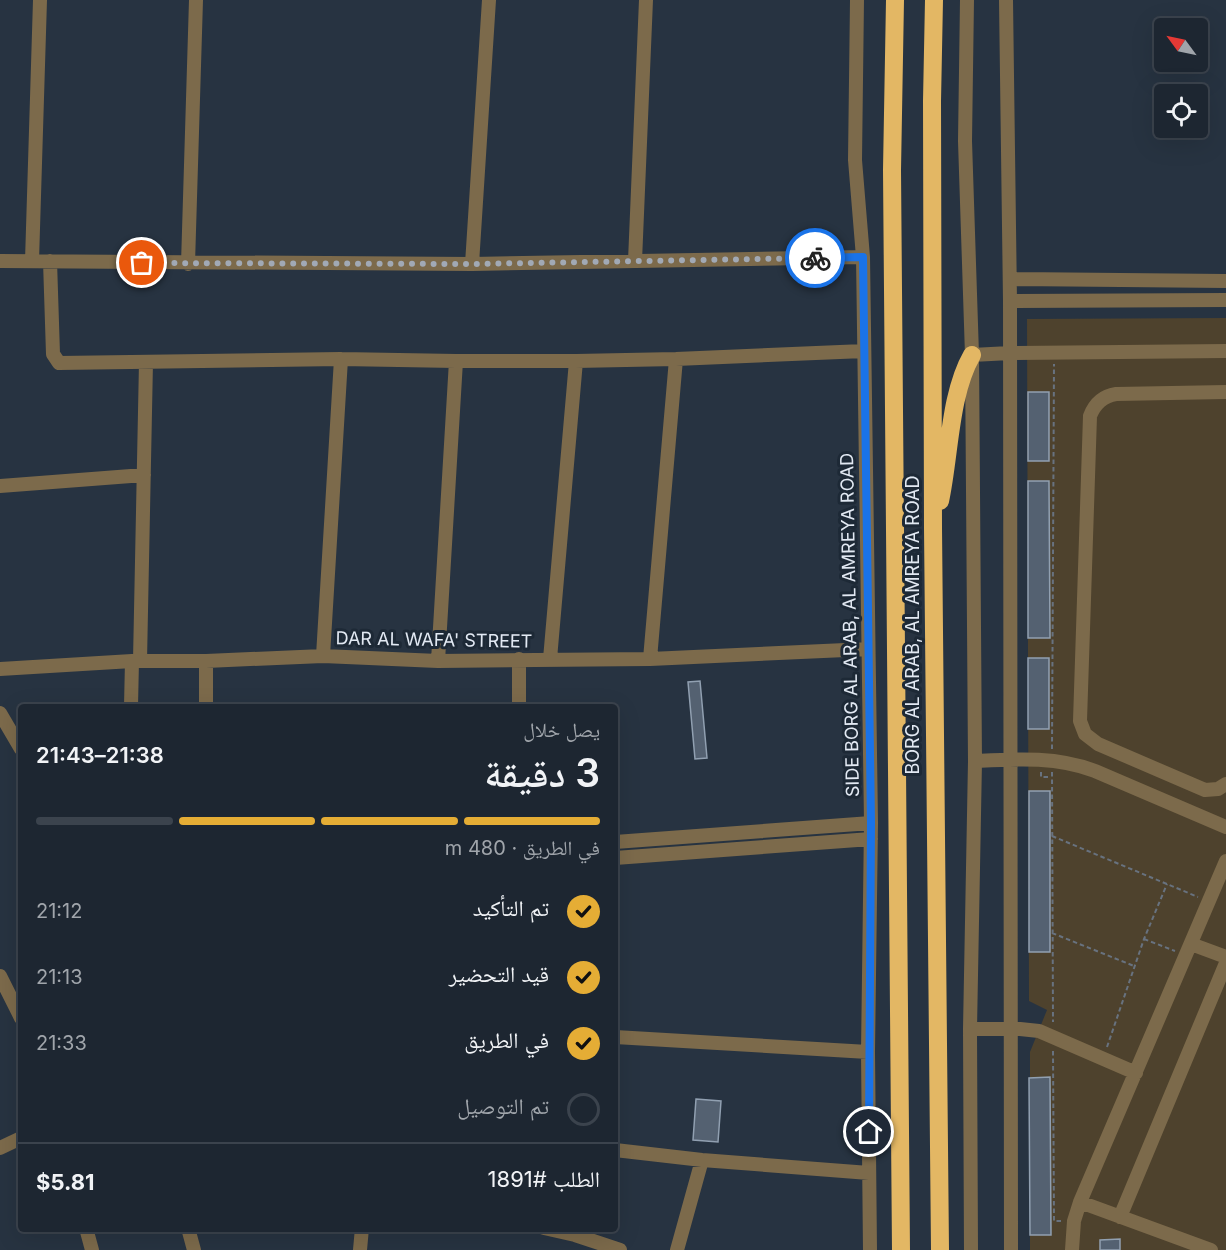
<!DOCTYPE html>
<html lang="ar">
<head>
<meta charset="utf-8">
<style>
  body { margin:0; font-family:Inter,"Noto Naskh Arabic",sans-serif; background:#252e39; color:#f1f3f6; direction:rtl; height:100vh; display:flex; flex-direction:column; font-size:22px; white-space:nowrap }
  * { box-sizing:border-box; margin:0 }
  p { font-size:20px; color:#a0a5ab }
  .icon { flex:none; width:33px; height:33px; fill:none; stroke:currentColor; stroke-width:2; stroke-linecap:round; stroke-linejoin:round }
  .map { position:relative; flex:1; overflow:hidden; direction:ltr }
  .drawer { position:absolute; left:18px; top:704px; width:600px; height:528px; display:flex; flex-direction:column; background:#1d2631; border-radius:6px; box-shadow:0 6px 24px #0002,0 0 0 2px #3b434d; direction:rtl }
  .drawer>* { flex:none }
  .needle { width:39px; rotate:303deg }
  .fabs { position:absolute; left:1154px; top:18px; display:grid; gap:12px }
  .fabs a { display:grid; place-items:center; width:54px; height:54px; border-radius:6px; background:#1d2631; box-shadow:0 6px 24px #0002,0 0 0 2px #3b434d; font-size:30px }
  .pin { position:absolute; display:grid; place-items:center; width:51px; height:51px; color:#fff; margin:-26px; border:3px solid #fff; border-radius:50%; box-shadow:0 2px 6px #0007 }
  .courier { position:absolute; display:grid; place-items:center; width:60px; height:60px; margin:-30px; border:4px solid #1a73e8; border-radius:50%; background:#fff; color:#222; box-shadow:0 2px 8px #0007 }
  .overview em { font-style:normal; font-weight:600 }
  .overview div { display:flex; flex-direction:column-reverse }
  .overview { display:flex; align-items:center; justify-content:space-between; height:102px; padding:0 18px }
  h1 { font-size:39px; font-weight:600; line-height:45px }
  .bar { display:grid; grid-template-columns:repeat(4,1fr); gap:9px 6px; align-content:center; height:72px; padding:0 18px }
  .bar i { height:8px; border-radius:4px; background:#3b434d }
  .bar .on { background:#e5ad35 }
  .bar p { grid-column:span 4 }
  .line { display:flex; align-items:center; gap:15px; padding:0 18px; border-top:2px solid #3b434d }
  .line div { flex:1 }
  ol { padding:0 18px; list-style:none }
  li { display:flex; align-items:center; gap:18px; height:66px }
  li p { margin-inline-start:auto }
  li .icon { padding:6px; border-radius:50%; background:#e5ad35; color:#111; stroke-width:4 }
  li:last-child { color:#a0a5ab }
  li i { width:33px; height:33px; border:3px solid #3b434d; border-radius:50% }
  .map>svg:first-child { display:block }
  .green { fill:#4e422d }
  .building { fill:#546171; stroke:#91a0b1; stroke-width:1.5 }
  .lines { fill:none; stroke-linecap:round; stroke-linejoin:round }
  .path { stroke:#68727f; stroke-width:2; stroke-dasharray:4.5 3; stroke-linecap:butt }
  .minor { stroke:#7c6a4b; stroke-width:14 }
  .highway { stroke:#e3b764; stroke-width:18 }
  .done { stroke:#a1a9b5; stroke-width:6; stroke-dasharray:0 10.8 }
  .route { stroke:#1a73e8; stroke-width:8 }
  .labels { text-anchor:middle; stroke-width:6; stroke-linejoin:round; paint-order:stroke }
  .street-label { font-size:18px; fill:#e2e9f3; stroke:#1d2936 }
</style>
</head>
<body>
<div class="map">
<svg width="1226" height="1250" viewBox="0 0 1226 1250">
  <rect width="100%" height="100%" fill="#273341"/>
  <path class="green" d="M 1226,318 L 1226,1250 L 1030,1250 L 1030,1052 L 1047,1010 L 1029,1001 L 1027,319 Z"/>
  <path class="building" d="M 1028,392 L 1049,392 L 1049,461 L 1028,461 Z
    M 1028,481 L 1049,481 L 1050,638 L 1028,638 Z
    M 1028,658 L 1049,658 L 1049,729 L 1028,729 Z
    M 700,681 L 707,758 L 695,759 L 688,682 Z
    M 1029,791 L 1050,791 L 1050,952 L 1029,952 Z
    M 1050,1077 L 1051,1235 L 1030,1235 L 1029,1078 Z
    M 696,1099 L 721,1101 L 718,1142 L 693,1140 Z
    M 1120,1239 L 1120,1250 L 1100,1250 L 1100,1240 Z"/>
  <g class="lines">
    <path class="path" d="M 1052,749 L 1054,364
      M 1041,772 L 1041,777 L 1051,777
      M 1052,772 L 1053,1022
      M 1052,836 L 1198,897
      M 1052,933 L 1134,966
      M 1144,939 L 1175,951
      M 1107,1047 L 1144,939 L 1167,884
      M 1053,1051 L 1054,1221 L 1061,1221"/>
    <path class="minor" d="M 857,0 L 855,160 L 863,257 L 871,823 L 868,1052 L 870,1250
      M 967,0 L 965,141 L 972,355 L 975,761 L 970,1029 L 971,1250
      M 1006,0 L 1010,301 L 1011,1250
      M 0,261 L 472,264 L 863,257
      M 32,261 L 40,0
      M 50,261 L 53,354 L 59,363 L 341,359 L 456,361 L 576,361 L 676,359 L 864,351
      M 635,261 L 646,0
      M 188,264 L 196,0
      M 472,264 L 489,0
      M 1010,279 L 1226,281
      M 1010,301 L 1226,300
      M 972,355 L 1010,353 L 1226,351
      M 1226,392 L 1116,394 C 1103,396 1095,403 1090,416 L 1080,721 L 1085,734 L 1098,744 L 1205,790 L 1218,789 L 1226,784
      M 0,486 L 144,475
      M 323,656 L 341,359
      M 550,659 L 576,361
      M 650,659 L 676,359
      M 140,661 L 146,362
      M 438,661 L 456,361
      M 0,669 L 132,661 L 206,661 L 323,656 L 438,661 L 650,659 L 868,649
      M 131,706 L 132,661
      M 206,706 L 206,661
      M 519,706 L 519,659
      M 0,713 L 21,749
      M 975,761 C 1015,759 1056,756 1095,771 L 1226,827
      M 615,842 L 871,823
      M 615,858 L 871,839
      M 1191,944 L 1226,957
      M 0,976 L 21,1018
      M 970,1029 L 1020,1029 L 1039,1031 L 1136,1073
      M 615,1037 L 868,1052
      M 0,1148 L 21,1138
      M 615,1150 L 702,1160 L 869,1173
      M 1080,1202 L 1211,1250
      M 1120,1217 L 1226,963
      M 86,1228 L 92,1250
      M 188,1228 L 194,1250
      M 544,1228 L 575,1235 L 620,1250
      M 360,1250 L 362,1228
      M 677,1250 L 702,1160
      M 1072,1250 L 1074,1221 L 1080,1202 L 1226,861"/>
    <path class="highway" d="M 895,0 L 892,170 L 901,1250
      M 934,0 L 932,101 L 933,528 L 940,1250
      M 940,501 C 950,455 949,395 972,355"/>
  </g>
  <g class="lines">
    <path class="done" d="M 142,263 L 472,264 L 815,258"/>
    <path class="route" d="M 815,258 L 863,257 L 871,823 L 869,1132"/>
  </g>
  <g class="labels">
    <g class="street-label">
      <text transform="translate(850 625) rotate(-91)" y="6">SIDE BORG AL ARAB, AL AMREYA ROAD</text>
      <text transform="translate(913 625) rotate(-90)" y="6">BORG AL ARAB, AL AMREYA ROAD</text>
      <text transform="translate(434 640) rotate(1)" y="6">DAR AL WAFA' STREET</text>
    </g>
  </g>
</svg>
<div class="fabs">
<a><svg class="needle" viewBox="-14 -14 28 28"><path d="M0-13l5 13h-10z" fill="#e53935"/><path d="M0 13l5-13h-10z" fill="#a0a5ab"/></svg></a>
<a><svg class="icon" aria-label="locate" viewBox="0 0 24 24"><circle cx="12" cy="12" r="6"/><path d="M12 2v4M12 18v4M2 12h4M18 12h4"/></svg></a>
</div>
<div class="pin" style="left:142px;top:263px;background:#ea580c"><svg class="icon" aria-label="bag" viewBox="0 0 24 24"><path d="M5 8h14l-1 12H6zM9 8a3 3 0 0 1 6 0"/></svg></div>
<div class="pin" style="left:869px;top:1132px;background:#1f2937"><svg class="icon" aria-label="home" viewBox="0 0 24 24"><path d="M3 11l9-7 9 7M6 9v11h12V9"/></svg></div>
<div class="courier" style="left:815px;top:258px"><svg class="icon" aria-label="bike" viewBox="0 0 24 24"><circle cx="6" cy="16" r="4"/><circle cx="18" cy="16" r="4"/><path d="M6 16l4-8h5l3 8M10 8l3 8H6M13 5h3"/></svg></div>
<section class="drawer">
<div class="overview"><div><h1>3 دقيقة</h1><p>يصل خلال</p></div><em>21:38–21:43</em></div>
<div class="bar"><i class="on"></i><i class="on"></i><i class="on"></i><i></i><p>في الطريق · 480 m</p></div>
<ol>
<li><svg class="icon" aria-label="check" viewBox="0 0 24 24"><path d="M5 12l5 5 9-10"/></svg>تم التأكيد<p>21:12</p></li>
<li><svg class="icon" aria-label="check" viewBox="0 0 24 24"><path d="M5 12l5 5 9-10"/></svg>قيد التحضير<p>21:13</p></li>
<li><svg class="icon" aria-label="check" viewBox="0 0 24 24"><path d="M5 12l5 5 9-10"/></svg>في الطريق<p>21:33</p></li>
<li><i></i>تم التوصيل</li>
</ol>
<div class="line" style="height:78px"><div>الطلب #1891</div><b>$5.81</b></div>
</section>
</div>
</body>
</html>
